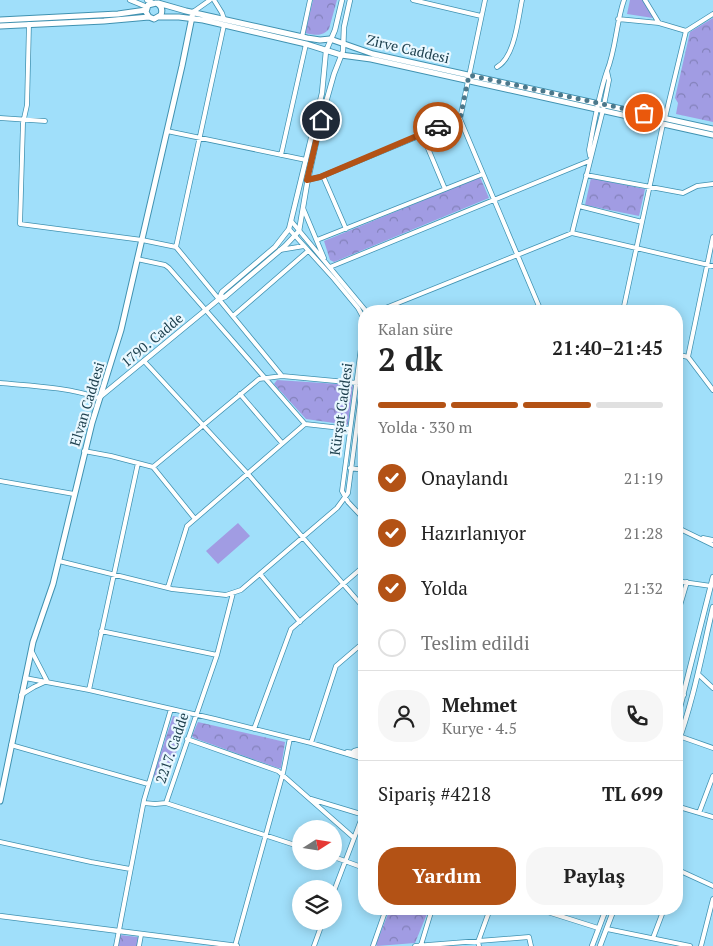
<!DOCTYPE html>
<html lang="tr">
<head>
<meta charset="utf-8">
<style>
  body { margin:0; font-family:"PT Serif",serif; background:#f6f6f6; color:#222; height:100vh; display:flex; flex-direction:column; font-size:19px; white-space:nowrap }
  * { box-sizing:border-box; margin:0 }
  p { font-size:16px; color:#767676 }
  .icon { flex:none; width:28px; height:28px; fill:none; stroke:currentColor; stroke-width:2; stroke-linecap:round; stroke-linejoin:round }
  .map { position:relative; flex:1; overflow:hidden }
  .side { position:absolute; left:358px; top:305px; width:325px; height:610px; display:flex; flex-direction:column; background:#fff; border-radius:20px; box-shadow:0 2px 12px #0003 }
  .side>* { flex:none }
  .needle { width:32px; rotate:78deg }
  .buttons { position:absolute; left:292px; top:820px; display:grid; gap:10px }
  .buttons a { display:grid; place-items:center; width:50px; height:50px; border-radius:50%; background:#fff; box-shadow:0 2px 12px #0003; font-size:25px }
  .pin { position:absolute; display:grid; place-items:center; width:42px; height:42px; color:#fff; margin:-21px; border:2px solid #fff; border-radius:50%; box-shadow:0 1px 5px #0007 }
  .courier { position:absolute; display:grid; place-items:center; width:50px; height:50px; margin:-25px; border:4px solid #b35215; border-radius:50%; background:#fff; color:#222; box-shadow:0 1px 6px #0007 }
  .headline em { font-style:normal; font-weight:700 }
  .headline div { display:flex; flex-direction:column-reverse }
  .headline { display:flex; align-items:center; justify-content:space-between; height:85px; padding:0 20px }
  h1 { font-size:32px; font-weight:700; line-height:38px }
  .bar { display:grid; grid-template-columns:repeat(4,1fr); gap:8px 5px; align-content:center; height:60px; padding:0 20px }
  .bar i { height:6px; border-radius:4px; background:#e0e0e0 }
  .bar .current { background:#b35215 }
  .bar p { grid-column:span 4 }
  .line { display:flex; align-items:center; gap:12px; padding:0 20px; border-top:1px solid #e0e0e0 }
  .line div { flex:1 }
  .round { display:grid; place-items:center; flex:none; width:52px; height:52px; border-radius:20px; background:#f6f6f6 }
  ol { padding:0 20px; list-style:none }
  li { display:flex; align-items:center; gap:15px; height:55px }
  li p { margin-inline-start:auto }
  li .icon { padding:5px; border-radius:50%; background:#b35215; color:#fff; stroke-width:4 }
  li:last-child { color:#767676 }
  li i { width:28px; height:28px; border:2px solid #e0e0e0; border-radius:50% }
  .button { display:flex; gap:10px; margin-top:auto; padding:10px 20px }
  .button a { flex:1; height:58px; border-radius:20px; background:#b35215; color:#fff; font-size:20px; font-weight:700; line-height:58px; text-align:center }
  .button a+a { background:#f6f6f6; color:#222 }
  .map>svg:first-child { display:block }
  .grass { fill:#a19ce3 }
  .forest { fill:url(#forest-crowns) }
  .lines { fill:none; stroke-linecap:round; stroke-linejoin:round }
  .minor-casing { stroke:#4092b1; stroke-width:5.5 }
  .tertiary-casing { stroke:#4092b1; stroke-width:6 }
  .secondary-casing { stroke:#4092b1; stroke-width:7 }
  .minor { stroke:#fff; stroke-width:4 }
  .tertiary { stroke:#fff; stroke-width:4.5 }
  .secondary { stroke:#fff; stroke-width:5 }
  .done { stroke:#4c788b; stroke-width:5; stroke-dasharray:0 9 }
  .route { stroke:#b35215; stroke-width:6 }
  .labels { text-anchor:middle; stroke-width:4.5; stroke-linejoin:round; paint-order:stroke }
  .street-label { font-size:14px; fill:#1f414f; stroke:#e9f8ff }
</style>
</head>
<body>
<div class="map">
<svg width="713" height="946" viewBox="0 0 713 946">
  <defs>
    <pattern id="forest-crowns" width="20" height="18" patternUnits="userSpaceOnUse" patternTransform="scale(1.25)"><rect width="20" height="18" fill="#a19ce3"/><path d="M2 6a3 3 0 1 1 6 0M12 15a3 3 0 1 1 6 0" fill="none" stroke="#8381ba"/></pattern>
  </defs>
  <rect width="100%" height="100%" fill="#a0dffa"/>
  <path class="grass" d="M 630,0 L 643,0 L 653,18 L 627,14 Z
    M 238,523 L 250,536 L 218,564 L 206,551 Z"/>
  <path class="forest" d="M 313,0 L 337,0 L 329,29 C 322,37 315,35 305,33 Z
    M 713,18 L 713,122 L 676,114 L 678,103 L 675,98 L 690,32 Z
    M 480,177 L 489,198 L 334,262 L 330,260 L 324,241 Z
    M 591,178 L 645,189 L 639,216 L 585,205 Z
    M 277,380 L 353,385 L 348,425 L 306,419 L 274,384 Z
    M 173,716 L 189,719 L 166,779 L 164,781 L 153,777 Z
    M 198,722 L 285,742 L 281,768 L 278,768 L 194,738 L 192,736 Z
    M 390,909 L 429,909 L 415,943 L 377,946 L 376,944 Z
    M 120,935 L 138,937 L 137,946 L 118,946 Z"/>
  <g class="lines">
    <defs>
      <path id="minor" d="M 214,0 L 222,13 L 224,19
        M 413,0 L 481,16
        M 485,0 L 460,119 L 541,311
        M 645,0 L 659,23 L 686,31
        M 193,12 L 210,0
        M 618,19 L 659,23
        M 29,24 L 27,105 L 23,123 L 20,224 L 142,240 L 176,247
        M 224,25 L 176,247 L 282,376
        M 302,37 L 310,0
        M 497,67 C 515,57 518,19 522,0
        M 0,118 L 45,121
        M 665,118 L 686,31 L 713,14
        M 167,131 L 306,160
        M 422,134 L 445,189
        M 281,155 L 306,44
        M 590,156 L 589,150 C 594,124 598,97 607,71 C 616,49 616,23 624,0
        M 586,175 L 683,193 L 697,186 L 713,184
        M 323,176 L 346,229
        M 307,180 L 320,177 L 460,119
        M 579,206 L 642,222
        M 303,208 L 324,258
        M 292,222 L 366,311
        M 289,229 L 334,279 L 358,308 L 364,319
        M 572,233 L 603,110 L 609,80 L 607,71
        M 713,237 L 688,357 L 713,390
        M 317,240 L 483,174
        M 280,250 L 304,246
        M 137,259 L 165,265 L 169,268 L 305,424
        M 330,267 L 589,161
        M 378,311 L 572,233 L 713,266
        M 623,311 L 663,124
        M 233,316 L 308,251
        M 364,325 L 342,491 L 348,502 L 364,519
        M 676,354 L 688,357
        M 144,361 L 248,474 L 364,608
        M 0,383 C 33,386 67,387 99,398
        M 240,394 L 282,443
        M 84,451 L 111,456 L 153,467 L 259,379 L 282,376 L 357,383
        M 153,467 L 195,519
        M 350,468 L 364,470
        M 0,481 L 74,494
        M 676,527 L 713,545
        M 703,538 L 713,540
        M 59,561 L 172,589 L 226,595 L 241,590 L 337,508 L 348,493 L 364,372
        M 260,574 L 300,622
        M 676,581 L 711,586
        M 168,587 L 187,526 L 305,424 L 350,429
        M 233,593 L 217,655 L 166,803 L 301,847
        M 676,619 L 687,582
        M 101,631 L 217,655
        M 698,674 L 713,688
        M 25,678 L 89,690 L 215,719 L 311,743 L 364,759
        M 89,690 L 138,463
        M 676,692 L 684,695
        M 21,695 L 34,687 L 47,681 L 31,650
        M 254,729 L 291,629 L 364,566
        M 676,735 L 713,748
        M 187,739 L 278,771 L 354,838
        M 311,743 L 336,666 L 364,642
        M 11,745 L 148,784
        M 354,751 L 364,748
        M 347,752 L 364,754
        M 311,799 L 364,815
        M 144,803 L 155,804 L 166,803
        M 676,806 L 713,817
        M 699,813 L 713,776
        M 0,842 L 91,862 L 130,869
        M 334,857 L 364,868
        M 676,869 L 713,886
        M 334,891 L 364,812
        M 538,909 L 598,928
        M 607,929 L 690,946
        M 653,938 L 664,909
        M 421,945 L 432,909
        M 116,946 L 144,800 L 171,709
        M 139,946 L 141,935
        M 235,946 L 283,773 L 290,738
        M 314,946 L 323,921
        M 373,946 L 386,909
        M 415,946 L 529,937 L 531,946
        M 479,946 L 478,942 L 490,909
        M 701,946 L 713,899"/>
      <path id="tertiary" d="M 130,0 L 147,7
        M 147,0 L 153,3
        M 219,299 L 222,292 L 275,247 L 289,229 L 322,93 L 326,51 L 335,30 L 342,0
        M 100,397 L 219,299 L 225,297 L 285,246 L 299,231 L 307,184 L 321,120 L 334,74 L 343,51 L 344,27 L 350,0
        M 676,723 L 713,577
        M 676,748 C 693,703 702,654 713,607
        M 0,916 L 237,946
        M 592,946 L 606,909
        M 600,946 L 614,909"/>
      <path id="secondary" d="M 158,3 L 186,11 L 307,38 L 320,40 L 330,39 L 373,54 L 713,129
        M 159,17 L 179,17 L 203,20 L 306,44 L 341,55 L 371,59 L 713,135
        M 0,20 L 118,14 L 146,10
        M 0,26 L 104,21 L 149,17 L 154,19 L 161,15 C 163,9 161,5 156,3 L 148,5 L 146,12 L 149,17
        M 0,801 L 33,642 L 53,584 L 92,423 L 121,330 L 182,66 L 193,12"/>
    </defs>
    <use href="#minor" class="minor-casing"/>
    <use href="#tertiary" class="tertiary-casing"/>
    <use href="#secondary" class="secondary-casing"/>
    <use href="#minor" class="minor"/>
    <use href="#tertiary" class="tertiary"/>
    <use href="#secondary" class="secondary"/>
  </g>
  <g class="lines">
    <path class="done" d="M 438,127 L 460,119 L 469,75 L 644,113"/>
    <path class="route" d="M 321,120 L 307,180 L 320,177 L 438,127"/>
  </g>
  <g class="labels">
    <g class="street-label">
      <text transform="translate(408 49) rotate(13)" y="5">Zirve Caddesi</text>
      <text transform="translate(152 340) rotate(-40)" y="5">1790. Cadde</text>
      <text transform="translate(87 404) rotate(-73)" y="5">Elvan Caddesi</text>
      <text transform="translate(341 409) rotate(-82)" y="5">Kürşat Caddesi</text>
      <text transform="translate(172 748) rotate(-71)" y="5">2217. Cadde</text>
    </g>
  </g>
</svg>
<div class="buttons">
<a><svg class="needle" viewBox="-14 -14 28 28"><path d="M0-13l5 13h-10z" fill="#e53935"/><path d="M0 13l5-13h-10z" fill="#767676"/></svg></a>
<a><svg class="icon" aria-label="layers" viewBox="0 0 24 24"><path d="M12 4l9 5-9 5-9-5zM3 14l9 5 9-5"/></svg></a>
</div>
<div class="pin" style="left:644px;top:113px;background:#ea580c"><svg class="icon" aria-label="bag" viewBox="0 0 24 24"><path d="M5 8h14l-1 12H6zM9 8a3 3 0 0 1 6 0"/></svg></div>
<div class="pin" style="left:321px;top:120px;background:#1f2937"><svg class="icon" aria-label="home" viewBox="0 0 24 24"><path d="M3 11l9-7 9 7M6 9v11h12V9"/></svg></div>
<div class="courier" style="left:438px;top:127px"><svg class="icon" aria-label="car" viewBox="0 0 24 24"><path d="M5 17H2v-5l4-1 3-4h7l3 4 3 1v5h-3M9 17h6M6 11h13"/><circle cx="7" cy="17" r="2"/><circle cx="17" cy="17" r="2"/></svg></div>
<section class="side">
<div class="headline"><div><h1>2 dk</h1><p>Kalan süre</p></div><em>21:40–21:45</em></div>
<div class="bar"><i class="current"></i><i class="current"></i><i class="current"></i><i></i><p>Yolda · 330 m</p></div>
<ol>
<li><svg class="icon" aria-label="check" viewBox="0 0 24 24"><path d="M5 12l5 5 9-10"/></svg>Onaylandı<p>21:19</p></li>
<li><svg class="icon" aria-label="check" viewBox="0 0 24 24"><path d="M5 12l5 5 9-10"/></svg>Hazırlanıyor<p>21:28</p></li>
<li><svg class="icon" aria-label="check" viewBox="0 0 24 24"><path d="M5 12l5 5 9-10"/></svg>Yolda<p>21:32</p></li>
<li><i></i>Teslim edildi</li>
</ol>
<div class="line" style="height:90px"><a class="round"><svg class="icon" aria-label="person" viewBox="0 0 24 24"><circle cx="12" cy="8" r="4"/><path d="M4 21q1-7 8-7t8 7"/></svg></a><div><b>Mehmet</b><p>Kurye · 4.5</p></div><a class="round"><svg class="icon" aria-label="phone" viewBox="0 0 24 24"><path d="M5 4h4l2 5-3 2q2 4 5 5l2-3 5 2v4C11 20 4 13 5 4z"/></svg></a></div>
<div class="line" style="height:65px"><div>Sipariş #4218</div><b>TL 699</b></div>
<div class="button"><a>Yardım</a><a>Paylaş</a></div>
</section>
</div>
</body>
</html>
